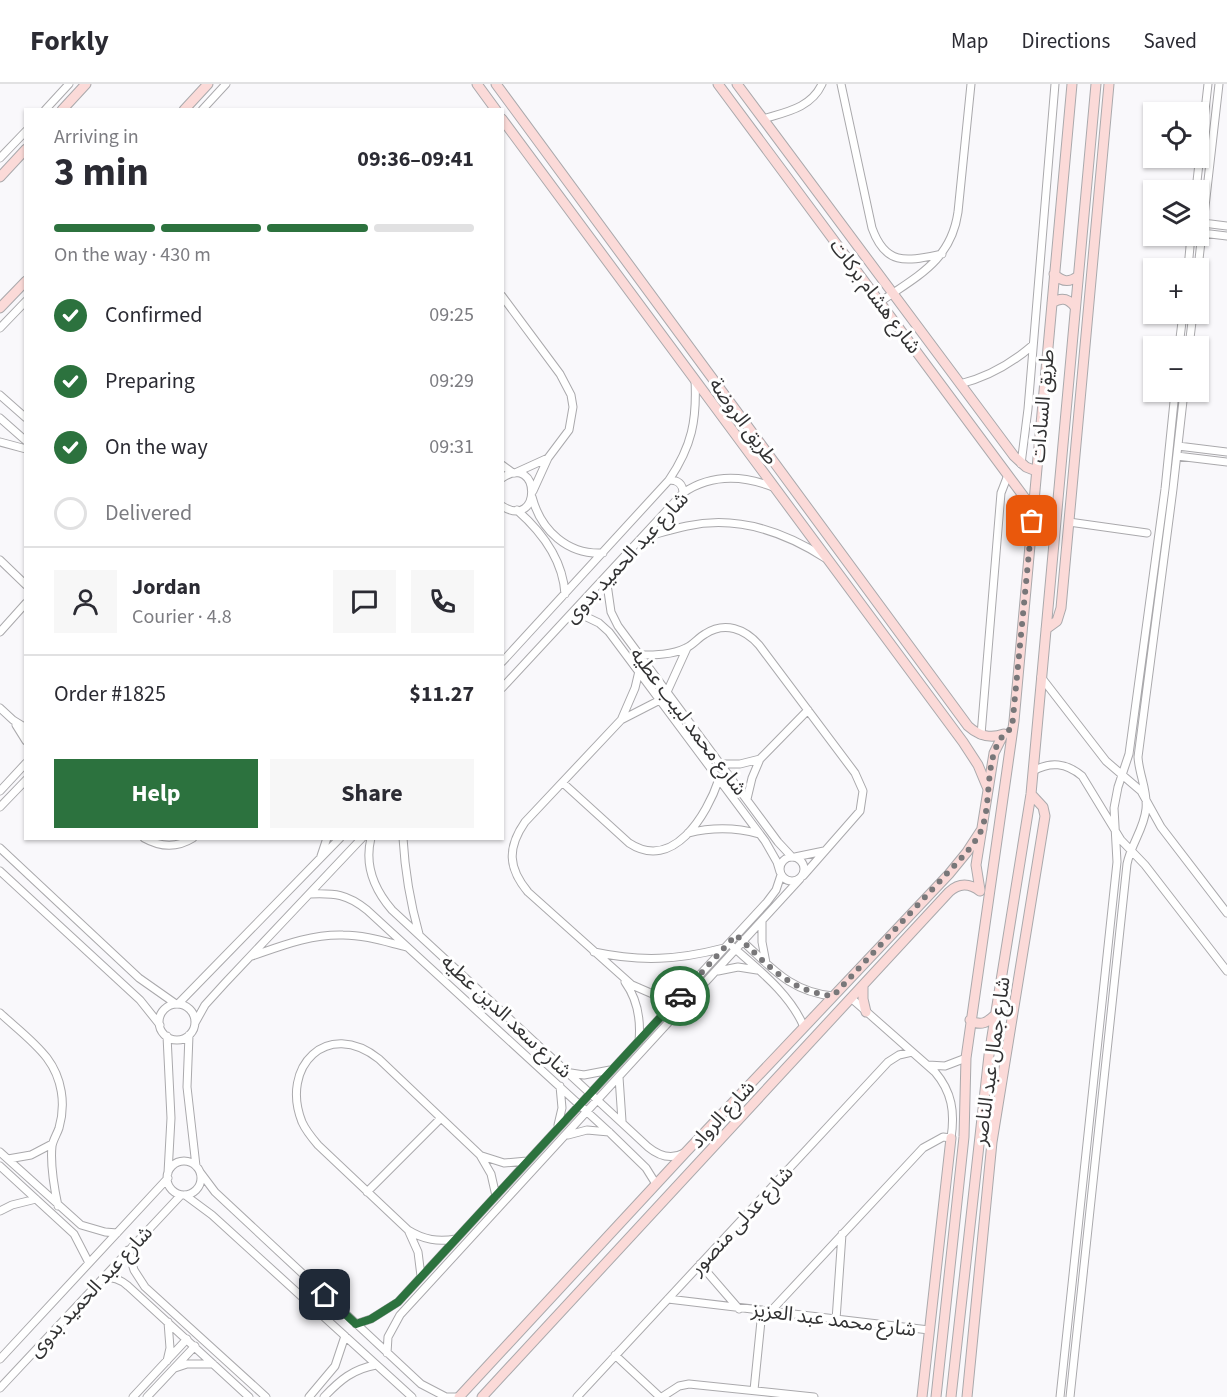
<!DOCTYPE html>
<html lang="en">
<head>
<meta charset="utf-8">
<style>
  body { margin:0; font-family:"Source Sans 3","Noto Sans Arabic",sans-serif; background:#f7f7f7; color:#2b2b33; height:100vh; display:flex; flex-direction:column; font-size:22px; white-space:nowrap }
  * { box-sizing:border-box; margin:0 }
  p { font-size:20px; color:#7c7c81 }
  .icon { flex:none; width:33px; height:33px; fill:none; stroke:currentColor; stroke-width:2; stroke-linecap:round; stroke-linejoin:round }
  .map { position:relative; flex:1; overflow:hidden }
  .side { position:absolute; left:24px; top:24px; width:480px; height:732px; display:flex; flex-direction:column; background:#fff; border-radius:0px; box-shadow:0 2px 4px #0004 }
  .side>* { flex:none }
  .buttons { position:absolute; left:1143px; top:18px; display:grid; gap:12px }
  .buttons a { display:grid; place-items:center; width:66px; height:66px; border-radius:0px; background:#fff; box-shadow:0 2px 4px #0004; font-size:30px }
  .pin { position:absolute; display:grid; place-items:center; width:51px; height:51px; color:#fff; margin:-26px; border-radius:12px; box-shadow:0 3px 9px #0006 }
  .courier { position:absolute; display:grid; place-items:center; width:60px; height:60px; margin:-30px; border:4px solid #2c723e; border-radius:50%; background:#fff; color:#222; box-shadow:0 2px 8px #0007 }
  .summary em { font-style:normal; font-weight:700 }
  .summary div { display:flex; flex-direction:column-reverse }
  .summary { display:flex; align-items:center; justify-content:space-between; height:102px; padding:0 30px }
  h1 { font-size:39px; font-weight:700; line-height:45px }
  .bar { display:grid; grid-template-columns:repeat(4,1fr); gap:9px 6px; align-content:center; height:72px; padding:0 30px }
  .bar i { height:8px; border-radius:4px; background:#e1e1e2 }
  .bar .current { background:#2c723e }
  .bar p { grid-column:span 4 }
  .line { display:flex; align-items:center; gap:15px; padding:0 30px; border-top:2px solid #e1e1e2 }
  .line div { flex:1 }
  .round { display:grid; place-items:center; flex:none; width:63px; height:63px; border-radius:0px; background:#f7f7f7 }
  ol { padding:0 30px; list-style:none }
  li { display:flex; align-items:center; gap:18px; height:66px }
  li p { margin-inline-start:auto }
  li .icon { padding:6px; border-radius:50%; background:#2c723e; color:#fff; stroke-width:4 }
  li:last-child { color:#7c7c81 }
  li i { width:33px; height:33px; border:3px solid #e1e1e2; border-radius:50% }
  .cta { display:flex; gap:12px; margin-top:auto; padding:12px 30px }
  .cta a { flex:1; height:69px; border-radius:0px; background:#2c723e; color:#fff; font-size:24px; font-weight:700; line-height:69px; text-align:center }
  .cta a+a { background:#f7f7f7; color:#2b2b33 }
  header { display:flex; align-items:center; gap:36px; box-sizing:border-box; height:84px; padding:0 30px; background:#fff; border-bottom:2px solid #e1e1e2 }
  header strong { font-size:28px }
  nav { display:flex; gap:33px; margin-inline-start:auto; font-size:21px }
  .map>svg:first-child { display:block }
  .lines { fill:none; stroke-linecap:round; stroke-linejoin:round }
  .street-casing { stroke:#aaa9ac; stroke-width:9 }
  .secondary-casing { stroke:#aaa9ac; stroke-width:11 }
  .street { stroke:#fff; stroke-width:7 }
  .secondary { stroke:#fbdad8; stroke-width:9 }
  .done { stroke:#787779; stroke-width:6; stroke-dasharray:0 10.8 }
  .route { stroke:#2c723e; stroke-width:8 }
  .labels { text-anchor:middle; stroke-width:6; stroke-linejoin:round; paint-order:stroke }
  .street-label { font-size:20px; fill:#323233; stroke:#fff }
</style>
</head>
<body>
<header>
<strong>Forkly</strong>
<nav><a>Map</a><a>Directions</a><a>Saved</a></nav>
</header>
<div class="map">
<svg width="1227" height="1313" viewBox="0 0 1227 1313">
  <rect width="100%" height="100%" fill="#f9f8fb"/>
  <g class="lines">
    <defs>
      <path id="street" d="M 841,0 L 872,144 C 886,183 907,177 942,170
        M 45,26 L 69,0
        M 202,26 L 226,0
        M 763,35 C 786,28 811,24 822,0
        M 0,74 L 26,47
        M 1196,106 L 1208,0
        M 1203,139 L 1227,142
        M 1202,149 L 1227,152
        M 1188,184 L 1191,152
        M 1198,184 L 1219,0
        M 502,212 L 560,290 L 571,311 L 573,323 L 569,346 L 548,374 L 533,407
        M 880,218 C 917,192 951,177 958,128 L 971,0
        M 0,244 L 26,217
        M 1179,262 L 1183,230
        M 1189,262 L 1193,230
        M 960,300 C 988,293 1011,280 1033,261
        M 0,311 L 26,334
        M 0,334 L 26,357
        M 0,358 L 26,365
        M 1178,362 L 1227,368
        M 1177,372 L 1227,378
        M 1021,380 L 1028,325 L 1055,0
        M 502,381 L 513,389
        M 515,389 L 548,374
        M 502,394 C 541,368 542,447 502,422
        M 669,396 C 678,396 683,400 683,409
        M 532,413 C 541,447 568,471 603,469
        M 517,426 C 542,448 563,476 565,510
        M 1069,438 L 1147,449
        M 642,454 C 657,450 672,445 687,442 C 737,431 783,447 825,474
        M 0,476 L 26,501
        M 606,493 L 611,528 L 618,542 L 778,758 L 792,773
        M 574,527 L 599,539 L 609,548 L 765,757 L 777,778 L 780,788
        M 0,548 L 26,519
        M 639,571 C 655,571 672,571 686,564 C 693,561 698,554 705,550 C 725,537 745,545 759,561 L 855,689 L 863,707 L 860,727 L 803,792
        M 502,578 L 669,396 C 692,362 697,336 695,296
        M 1041,593 L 1106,677 L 1141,707 L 1161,743 L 1227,829
        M 502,604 L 683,409 C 711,390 742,391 773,403
        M 667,608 L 687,564
        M 660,616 L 621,636 L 525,738 C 507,764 508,784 528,808 L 632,901 L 655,911 L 680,912
        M 0,624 L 13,636 L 26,644
        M 622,634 L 635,604 L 639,587
        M 16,641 L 26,657
        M 981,651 L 1001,409 L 1008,391
        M 720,680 L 740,680 L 760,675
        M 1033,687 C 1051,677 1066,679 1082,692 L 1121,756 L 1145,781 L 1227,887
        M 563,699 L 629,759 C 673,788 707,731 719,695
        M 0,707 L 26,679
        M 747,715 L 752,694 L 760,675 L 808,626
        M 0,723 L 26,696
        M 688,749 C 713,743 735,743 759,750
        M 144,754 C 160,763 177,764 193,754
        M 371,754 C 364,782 374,805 392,826 L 648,1063 C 659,1072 671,1076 684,1069
        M 403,754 C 405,788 410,818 419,850
        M 0,764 L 139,894 L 176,920
        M 321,772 L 327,754
        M780 785a12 12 0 1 1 24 0a12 12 0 1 1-24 0Z
        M 795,773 L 824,767
        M 0,787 L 140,916 L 160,941
        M 310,810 C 335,809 347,810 367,826 L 609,1048 L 646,1084 L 656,1100
        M 762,838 L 762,858 L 766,879
        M 741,856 C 771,883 790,908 833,912
        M 733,863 C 759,886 790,910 804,943
        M 594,868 C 641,878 678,876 724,864
        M 252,872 C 281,862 311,850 343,851 C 365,851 386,858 407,863
        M 718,887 L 738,883 L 757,886
        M 625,898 C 638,916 641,935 639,957
        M 178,920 L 340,754
        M159 938a18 18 0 1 1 36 0a18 18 0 1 1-36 0Z
        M 0,929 C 15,943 34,957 47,974 C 62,994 66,1020 59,1044 C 57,1050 53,1056 52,1062 C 50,1081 54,1103 58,1122
        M 195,939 L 205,921 L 225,899 L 362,754
        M 189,951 L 187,1003 L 196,1082
        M 167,952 L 171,1034 L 168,1089
        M 928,981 L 945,982 L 966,974
        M 571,989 L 584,991 L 610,986
        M 619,993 L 622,1037
        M 558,1041 L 562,1024 L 560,1002
        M 568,1051 L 587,1046 L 609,1048
        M 0,1068 L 81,1141 L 105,1148 L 117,1149
        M 482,1072 L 504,1079 L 527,1077
        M 8,1075 L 31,1071 L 52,1060
        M167 1094a17 17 0 1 1 34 0a17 17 0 1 1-34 0Z
        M 0,1082 L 74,1150 L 89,1179
        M 200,1088 L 215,1108 L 421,1300 L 446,1313 L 459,1313
        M 367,1108 L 441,1034
        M 185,1111 L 212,1131 L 412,1313
        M 0,1127 L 12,1121 L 36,1115
        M 409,1148 L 418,1168 L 421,1192
        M 456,1155 C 438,1158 424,1156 408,1146 L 318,1061 C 312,1054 306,1047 302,1038 C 280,983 327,934 379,975 L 480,1071 L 491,1090 L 496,1112
        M 128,1166 L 134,1186 L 145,1203 L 266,1313
        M 700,1180 L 739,1225
        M 103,1194 C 113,1193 120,1195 128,1202 L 249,1313
        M 668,1215 L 929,1246
        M 770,1228 L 923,1064 L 943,1053 L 951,1054 C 955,1028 952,1008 935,988 L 851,914
        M 836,1236 L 842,1150
        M 356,1240 L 371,1235 L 398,1218 L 767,818 L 776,806 L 781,791
        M 387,1269 L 388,1253 L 400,1231 L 800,795
        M 615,1271 L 660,1313
        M 0,1275 L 168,1094
        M 167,1277 L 170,1264 L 168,1238
        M 175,1284 L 187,1280 L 213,1280
        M 0,1304 L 181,1111
        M 754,1306 L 762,1227
        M 133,1313 L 187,1255
        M 147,1313 L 195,1262
        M 309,1313 L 335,1282 L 345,1252
        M 324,1313 C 340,1296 353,1285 376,1281
        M 577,1313 L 888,978 L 899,971 L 912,968
        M 662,1313 L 679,1302 L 689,1300 L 814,1313
        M 1060,1313 L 1117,778 L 1114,724 L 1118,703 L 1129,670 L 1165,405 L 1175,308
        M 1070,1313 L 1127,780 C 1131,760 1144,745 1146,725 C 1148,707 1139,691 1138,673 L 1173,405 L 1184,308"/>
      <path id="secondary" d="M 477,0 L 496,26
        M 496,0 L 968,642 C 979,652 990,655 1004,650
        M 718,0 L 1033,425
        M 737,0 L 1014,372 L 1026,383 L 1036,387
        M 62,26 L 86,0
        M 184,26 L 208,0
        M 502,35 L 963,658 L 978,681 L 988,705
        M 0,93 L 26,65
        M 1054,190 C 1062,198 1069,199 1078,192
        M 1052,219 C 1061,213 1068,214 1075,223
        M 0,224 L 26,197
        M 1046,545 L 1057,537 L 1061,524 L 1109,0
        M 980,806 L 976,781 L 994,669 L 1003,651
        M 863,902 L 863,915 L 866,928
        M 970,936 C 981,943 988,938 996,930
        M 459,1313 L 686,1068 L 949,790 L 967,768 L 982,745
        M 482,1313 L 949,808 C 959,799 969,799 980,807
        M 922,1313 L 951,1054
        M 936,1313 L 964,1053 L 966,974 L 1014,637 L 1072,0
        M 951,1313 L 989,971 L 1031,710 L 1096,0
        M 967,1313 L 992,1058 L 1045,732 L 1043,723 L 1031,710"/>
    </defs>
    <use href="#street" class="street-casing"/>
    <use href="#secondary" class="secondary-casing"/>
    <use href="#street" class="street"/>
    <use href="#secondary" class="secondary"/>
  </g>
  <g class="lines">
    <path class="done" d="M 680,912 L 736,851 C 767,880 788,907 833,912 L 967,768 C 972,761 979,753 982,744 C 993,715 982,662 1012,644 L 1032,437"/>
    <path class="route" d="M 325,1211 L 356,1240 L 371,1235 L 398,1218 L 680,912"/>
  </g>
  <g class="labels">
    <g class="street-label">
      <text transform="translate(876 212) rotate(53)" y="7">شارع هشام بركات</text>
      <text transform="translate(1042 322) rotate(-85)" y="7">طريق السادات</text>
      <text transform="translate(744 337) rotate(54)" y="7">طريق الروضة</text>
      <text transform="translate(626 473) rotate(-47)" y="7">شارع عبد الحميد بدوى</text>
      <text transform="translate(689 637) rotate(53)" y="7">شارع محمد لبيب عطيه</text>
      <text transform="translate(507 932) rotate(43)" y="7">شارع سعد الدين عطيه</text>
      <text transform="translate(991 977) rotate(-82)" y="7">شارع جمال عبد الناصر</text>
      <text transform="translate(722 1030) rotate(-47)" y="7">شارع الرواد</text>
      <text transform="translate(741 1136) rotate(-47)" y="7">شارع عدلى منصور</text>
      <text transform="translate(90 1207) rotate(-47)" y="7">شارع عبد الحميد بدوى</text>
      <text transform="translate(834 1235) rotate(7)" y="7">شارع محمد عبد العزيز</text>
    </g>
  </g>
</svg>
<div class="buttons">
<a><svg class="icon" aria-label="locate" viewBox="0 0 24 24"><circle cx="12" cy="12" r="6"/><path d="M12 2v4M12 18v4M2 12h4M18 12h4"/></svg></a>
<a><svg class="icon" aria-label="layers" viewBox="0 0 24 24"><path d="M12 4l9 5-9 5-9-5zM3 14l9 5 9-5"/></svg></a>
<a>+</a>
<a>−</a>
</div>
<div class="pin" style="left:1032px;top:437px;background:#ea580c"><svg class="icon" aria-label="bag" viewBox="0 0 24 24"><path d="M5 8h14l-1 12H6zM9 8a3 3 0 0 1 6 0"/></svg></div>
<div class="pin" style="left:325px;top:1211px;background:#1f2937"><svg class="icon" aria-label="home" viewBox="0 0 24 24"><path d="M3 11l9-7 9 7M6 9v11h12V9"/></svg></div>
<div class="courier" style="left:680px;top:912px"><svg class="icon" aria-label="car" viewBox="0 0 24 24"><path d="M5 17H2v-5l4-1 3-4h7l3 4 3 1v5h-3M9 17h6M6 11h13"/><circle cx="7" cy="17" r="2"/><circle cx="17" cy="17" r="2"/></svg></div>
<section class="side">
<div class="summary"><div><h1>3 min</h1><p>Arriving in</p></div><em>09:36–09:41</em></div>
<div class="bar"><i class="current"></i><i class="current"></i><i class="current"></i><i></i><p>On the way · 430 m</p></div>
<ol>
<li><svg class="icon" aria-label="check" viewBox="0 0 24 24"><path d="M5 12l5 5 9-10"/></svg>Confirmed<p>09:25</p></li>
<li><svg class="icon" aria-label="check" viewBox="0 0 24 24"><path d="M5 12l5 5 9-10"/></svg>Preparing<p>09:29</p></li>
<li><svg class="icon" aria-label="check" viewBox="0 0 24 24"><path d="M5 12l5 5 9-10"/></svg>On the way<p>09:31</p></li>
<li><i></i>Delivered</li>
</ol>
<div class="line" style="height:108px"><a class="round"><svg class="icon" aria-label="person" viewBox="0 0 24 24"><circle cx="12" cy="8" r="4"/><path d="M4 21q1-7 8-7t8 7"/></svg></a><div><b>Jordan</b><p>Courier · 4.8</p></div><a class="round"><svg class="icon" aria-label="chat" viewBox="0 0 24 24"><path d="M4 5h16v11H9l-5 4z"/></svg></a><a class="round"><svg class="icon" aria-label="phone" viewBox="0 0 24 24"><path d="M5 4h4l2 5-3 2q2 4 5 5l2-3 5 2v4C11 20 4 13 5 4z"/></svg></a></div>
<div class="line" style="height:78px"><div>Order #1825</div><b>$11.27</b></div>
<div class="cta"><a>Help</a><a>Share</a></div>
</section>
</div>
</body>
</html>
